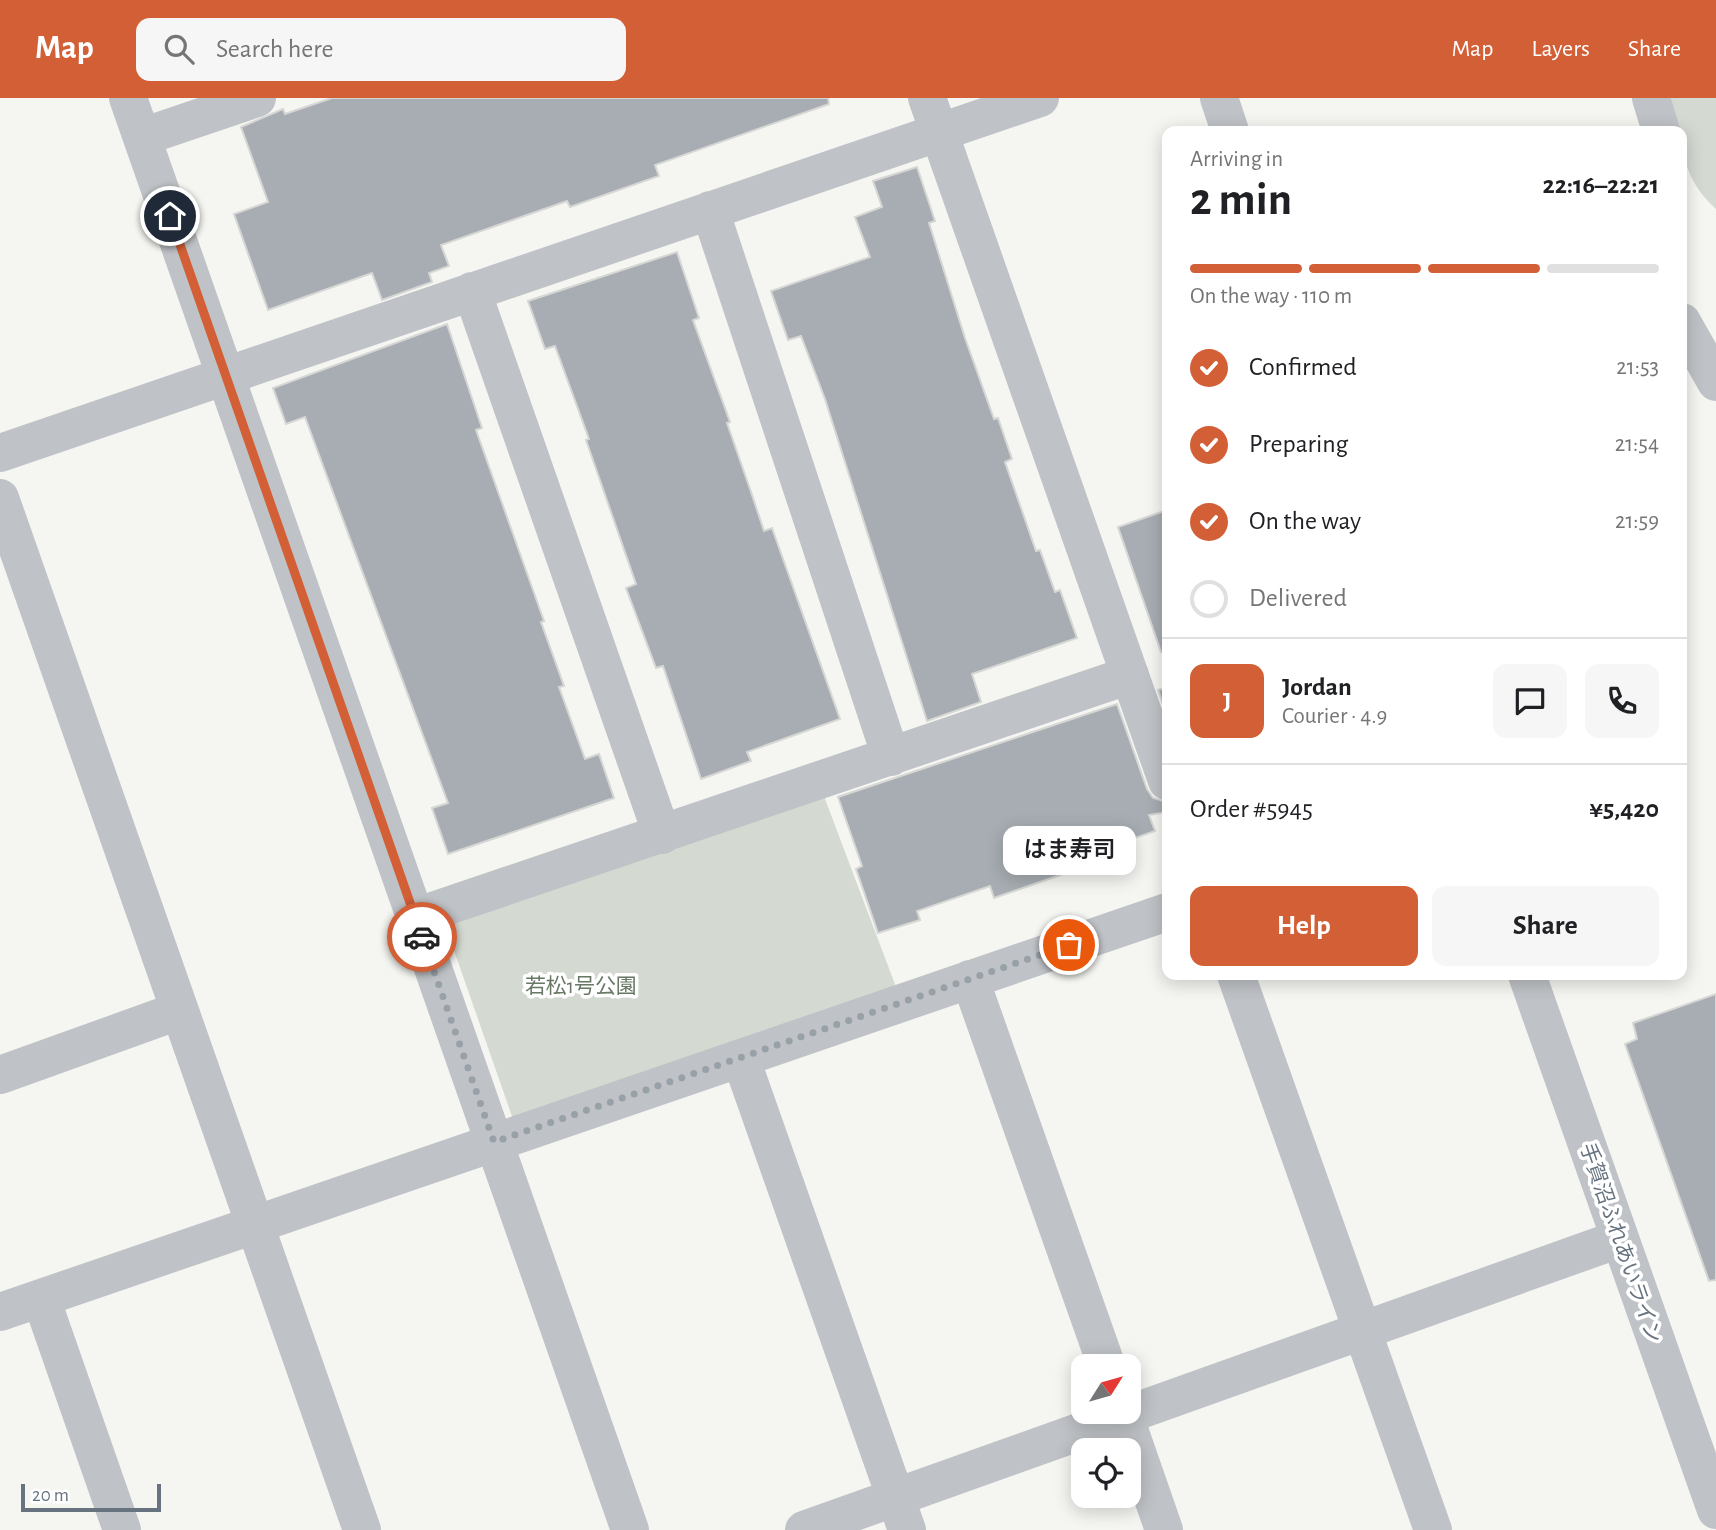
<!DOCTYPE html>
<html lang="en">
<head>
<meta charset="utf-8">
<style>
  body { margin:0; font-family:"Alegreya Sans","Noto Sans JP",sans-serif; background:#f6f6f6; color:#202124; height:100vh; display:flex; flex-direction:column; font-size:26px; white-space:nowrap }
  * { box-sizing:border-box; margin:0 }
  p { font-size:23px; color:#757577 }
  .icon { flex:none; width:38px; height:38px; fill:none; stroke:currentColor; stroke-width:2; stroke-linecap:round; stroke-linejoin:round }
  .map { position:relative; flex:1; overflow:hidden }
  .details { position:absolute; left:1162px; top:28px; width:525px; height:854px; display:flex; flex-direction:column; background:#fff; border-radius:14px; box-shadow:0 4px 18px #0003 }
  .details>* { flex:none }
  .needle { width:46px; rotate:53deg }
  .controls { position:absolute; left:1071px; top:1256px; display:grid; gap:14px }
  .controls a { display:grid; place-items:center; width:70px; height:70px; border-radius:14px; background:#fff; box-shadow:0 4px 18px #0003; font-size:35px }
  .scale { position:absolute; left:21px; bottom:18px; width:140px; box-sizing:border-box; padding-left:7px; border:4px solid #677480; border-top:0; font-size:19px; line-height:24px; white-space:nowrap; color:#677480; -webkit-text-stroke:5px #fff; paint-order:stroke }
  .pin { position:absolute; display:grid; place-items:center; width:60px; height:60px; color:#fff; margin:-30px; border:4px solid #fff; border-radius:50%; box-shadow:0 2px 7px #0007 }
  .courier { position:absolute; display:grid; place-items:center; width:70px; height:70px; margin:-35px; border:5px solid #d25f35; border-radius:50%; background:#fff; color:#222; box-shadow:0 2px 9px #0007 }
  .bubble { position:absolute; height:49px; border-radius:14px; background:#fff; box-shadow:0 4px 18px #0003; font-size:23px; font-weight:600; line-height:49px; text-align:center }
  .headline em { font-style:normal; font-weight:600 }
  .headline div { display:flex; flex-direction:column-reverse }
  .headline { display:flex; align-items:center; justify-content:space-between; height:119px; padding:0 28px }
  h1 { font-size:46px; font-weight:600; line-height:52px }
  .bar { display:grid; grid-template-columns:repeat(4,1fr); gap:10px 7px; align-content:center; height:84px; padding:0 28px }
  .bar i { height:9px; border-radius:5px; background:#e0e0e0 }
  .bar .on { background:#d25f35 }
  .bar p { grid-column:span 4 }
  .line { display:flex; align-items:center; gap:18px; padding:0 28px; border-top:2px solid #e0e0e0 }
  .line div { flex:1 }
  .round { display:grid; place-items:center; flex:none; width:74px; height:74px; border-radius:14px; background:#f6f6f6 }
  ol { padding:0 28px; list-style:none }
  li { display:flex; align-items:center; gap:21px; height:77px }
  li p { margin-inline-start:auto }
  li .icon { padding:7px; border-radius:50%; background:#d25f35; color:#fff; stroke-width:4 }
  li:last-child { color:#757577 }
  li i { width:38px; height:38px; border:4px solid #e0e0e0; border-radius:50% }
  .button { display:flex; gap:14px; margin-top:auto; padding:14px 28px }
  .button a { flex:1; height:80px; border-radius:14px; background:#d25f35; color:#fff; font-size:28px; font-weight:600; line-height:80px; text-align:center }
  .button a+a { background:#f6f6f6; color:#202124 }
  header { display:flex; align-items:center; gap:42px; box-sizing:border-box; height:98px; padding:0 35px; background:#d25f35; color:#fff }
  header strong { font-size:33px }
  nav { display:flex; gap:38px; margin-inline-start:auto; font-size:24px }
  .search { width:490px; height:63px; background:#f6f6f6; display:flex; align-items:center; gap:18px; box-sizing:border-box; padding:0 24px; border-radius:14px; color:#757577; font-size:26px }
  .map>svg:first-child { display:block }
  .green { fill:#d4dad2 }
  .building { fill:#a7adb2; stroke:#d6d7d5; stroke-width:2 }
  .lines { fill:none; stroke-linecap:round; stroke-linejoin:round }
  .minor { stroke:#bfc2c6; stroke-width:38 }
  .tertiary { stroke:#bfc2c6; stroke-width:38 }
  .done { stroke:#99a1a8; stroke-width:7; stroke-dasharray:0 12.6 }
  .route { stroke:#d25f35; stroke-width:9 }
  .labels { text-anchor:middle; stroke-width:7; stroke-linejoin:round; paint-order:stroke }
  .park-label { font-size:21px; fill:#687865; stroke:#fff }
  .street-label { font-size:21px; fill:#677480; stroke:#fff }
</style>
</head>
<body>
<header>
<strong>Map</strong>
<div class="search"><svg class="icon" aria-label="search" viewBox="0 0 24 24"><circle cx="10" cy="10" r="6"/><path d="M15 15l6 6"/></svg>Search here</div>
<nav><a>Map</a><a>Layers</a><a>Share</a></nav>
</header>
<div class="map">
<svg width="1716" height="1432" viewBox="0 0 1716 1432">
  <rect width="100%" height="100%" fill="#f5f5f2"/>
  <path class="green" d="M 1666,0 L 1716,0 L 1716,111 C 1692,89 1682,66 1682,33 L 1675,33 Z
    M 822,693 L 896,889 L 514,1024 L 450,841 L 458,817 Z"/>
  <path class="building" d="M 332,0 L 828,0 L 829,6 L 655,67 L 659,78 L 570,109 L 567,103 L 441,147 L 449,168 L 429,175 L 432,184 L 382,202 L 372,175 L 268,212 L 234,116 L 268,104 L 241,29 L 283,11 L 285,16 Z
    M 917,69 L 935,123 L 929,125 L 965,240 L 994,321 L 998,320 L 1012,361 L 1005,364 L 1036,453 L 1040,452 L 1055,494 L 1060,492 L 1077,540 L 972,576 L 981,604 L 927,623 L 825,301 L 801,238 L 788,242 L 771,193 L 870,159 L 855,119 L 882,109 L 873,83 Z
    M 677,154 L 699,220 L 693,222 L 730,324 L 727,325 L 751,394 L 764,433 L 772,430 L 840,621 L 747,654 L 751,663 L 701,681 L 663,568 L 656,570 L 626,490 L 636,486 L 586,342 L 589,341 L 555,248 L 545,251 L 528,203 Z
    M 447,226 L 482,330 L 476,332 L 544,523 L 541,524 L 564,588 L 559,589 L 585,661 L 599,656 L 614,700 L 448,756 L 432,710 L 448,705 L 305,319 L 286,326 L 273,290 Z
    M 1167,412 L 1167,553 L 1161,554 L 1118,429 Z
    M 1167,589 L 1167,618 L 1158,592 Z
    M 1117,606 L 1147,691 L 1153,700 L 1167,704 L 1167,714 L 1149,717 L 1155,733 L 1089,756 L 1092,766 L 994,800 L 990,788 L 917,813 L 920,822 L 878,835 L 856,771 L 862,768 L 838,699 Z
    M 1716,896 L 1716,1182 L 1709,1183 L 1625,946 L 1637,941 L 1633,925 Z"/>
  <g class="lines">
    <path class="minor" d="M 128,0 L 630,1432
      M 927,0 L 1167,683
      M 1651,0 L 1661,33
      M 142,39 L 257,0
      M 710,112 L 891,659
      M 472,193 L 662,737
      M 1682,224 L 1716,284
      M 0,355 L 1040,0
      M 0,400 L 362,1432
      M 415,819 L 1130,577
      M 1236,877 L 1433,1432
      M 970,881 L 1107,1269
      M 741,961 L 907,1432
      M 0,977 L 178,913
      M 41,1200 L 1167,814
      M 0,1214 L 41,1200 L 122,1432
      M 1123,1314 L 1164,1432
      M 804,1432 L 1619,1141"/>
    <path class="tertiary" d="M 1219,0 L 1230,33
      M 1527,877 L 1716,1412"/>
  </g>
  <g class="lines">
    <path class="done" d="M 422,839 L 494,1044 L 1069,847"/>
    <path class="route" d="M 170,118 L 422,839"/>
  </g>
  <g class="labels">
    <g class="park-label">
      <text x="581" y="895">若松1号公園</text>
    </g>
    <g class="street-label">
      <text transform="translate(1621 1145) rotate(71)" y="7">手賀沼ふれあいライン</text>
    </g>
  </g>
</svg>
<div class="controls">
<a><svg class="needle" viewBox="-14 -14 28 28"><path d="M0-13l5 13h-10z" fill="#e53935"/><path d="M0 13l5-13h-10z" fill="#757577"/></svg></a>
<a><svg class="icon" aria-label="locate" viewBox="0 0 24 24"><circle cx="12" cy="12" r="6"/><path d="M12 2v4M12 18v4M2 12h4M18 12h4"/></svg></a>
</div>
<div class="scale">20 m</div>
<div class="pin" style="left:1069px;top:847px;background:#ea580c"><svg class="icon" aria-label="bag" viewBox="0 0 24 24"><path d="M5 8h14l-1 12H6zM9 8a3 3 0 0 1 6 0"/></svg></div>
<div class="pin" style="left:170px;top:118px;background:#1f2937"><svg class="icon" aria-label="home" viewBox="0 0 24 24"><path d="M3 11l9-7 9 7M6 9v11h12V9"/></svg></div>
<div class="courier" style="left:422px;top:839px"><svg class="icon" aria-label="car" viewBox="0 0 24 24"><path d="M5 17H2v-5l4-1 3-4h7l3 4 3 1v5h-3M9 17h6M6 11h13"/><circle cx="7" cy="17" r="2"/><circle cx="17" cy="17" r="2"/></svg></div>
<div class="bubble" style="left:1003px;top:728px;width:133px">はま寿司</div>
<section class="details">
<div class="headline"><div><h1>2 min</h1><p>Arriving in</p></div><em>22:16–22:21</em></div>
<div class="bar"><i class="on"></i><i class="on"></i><i class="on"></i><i></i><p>On the way · 110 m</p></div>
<ol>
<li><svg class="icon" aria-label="check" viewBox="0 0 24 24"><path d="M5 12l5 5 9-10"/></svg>Confirmed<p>21:53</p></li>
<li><svg class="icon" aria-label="check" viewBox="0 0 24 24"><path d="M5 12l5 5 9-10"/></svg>Preparing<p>21:54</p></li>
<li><svg class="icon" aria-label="check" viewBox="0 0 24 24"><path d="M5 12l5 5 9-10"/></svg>On the way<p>21:59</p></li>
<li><i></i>Delivered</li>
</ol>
<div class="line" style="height:126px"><b class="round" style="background:#d25f35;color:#fff">J</b><div><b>Jordan</b><p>Courier · 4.9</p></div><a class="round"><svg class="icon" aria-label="chat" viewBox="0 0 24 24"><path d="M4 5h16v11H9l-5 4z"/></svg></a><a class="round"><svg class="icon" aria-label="phone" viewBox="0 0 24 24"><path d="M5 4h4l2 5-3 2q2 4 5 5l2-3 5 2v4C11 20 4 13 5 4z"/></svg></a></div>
<div class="line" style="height:91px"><div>Order #5945</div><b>¥5,420</b></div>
<div class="button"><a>Help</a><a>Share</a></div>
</section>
</div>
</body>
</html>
